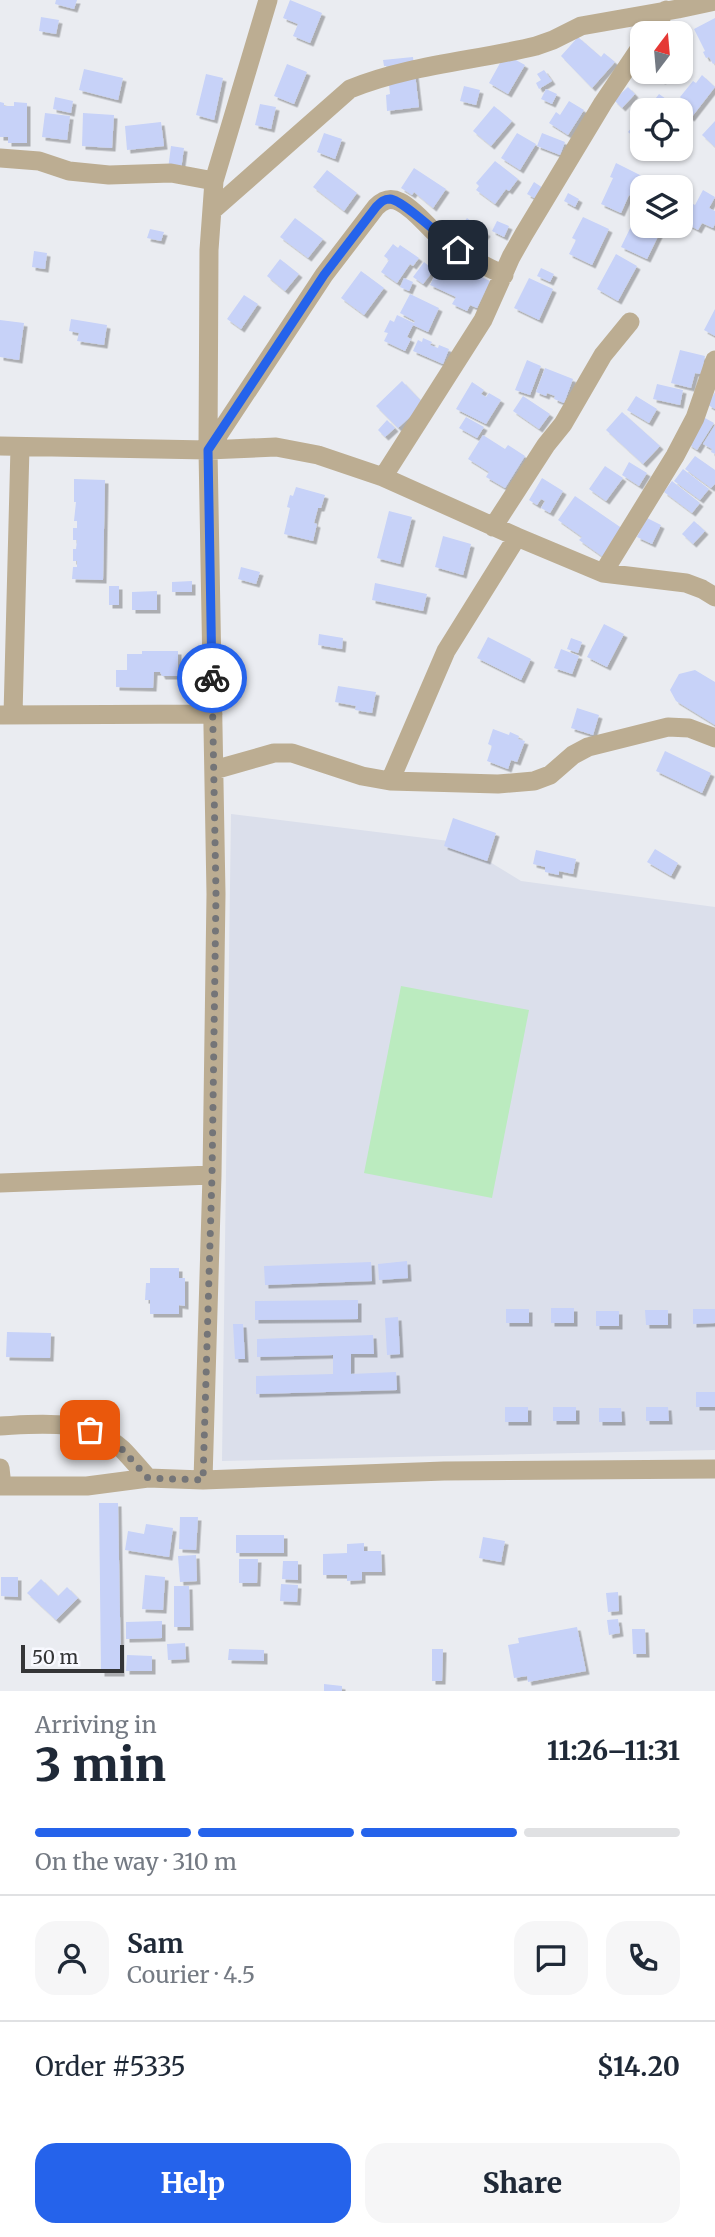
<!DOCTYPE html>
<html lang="en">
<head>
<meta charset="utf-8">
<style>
  body { margin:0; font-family:Merriweather,serif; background:#f6f6f7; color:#1f2937; height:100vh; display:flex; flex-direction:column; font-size:26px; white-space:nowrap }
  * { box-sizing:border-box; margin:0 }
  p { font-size:23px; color:#747a83 }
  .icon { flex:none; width:38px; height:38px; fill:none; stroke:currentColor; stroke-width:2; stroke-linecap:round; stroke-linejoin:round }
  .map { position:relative; height:1691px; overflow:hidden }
  .drawer { display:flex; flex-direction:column; background:#fff; flex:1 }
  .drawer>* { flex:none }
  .needle { width:46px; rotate:16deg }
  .buttons { position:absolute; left:630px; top:21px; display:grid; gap:14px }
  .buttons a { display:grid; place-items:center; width:63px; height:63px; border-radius:14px; background:#fff; box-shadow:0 2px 5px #0004; font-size:35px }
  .scale { position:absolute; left:21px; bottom:18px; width:103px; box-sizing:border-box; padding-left:7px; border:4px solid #343537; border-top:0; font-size:19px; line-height:24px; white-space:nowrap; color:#343537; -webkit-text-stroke:5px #f8f9ff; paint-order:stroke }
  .pin { position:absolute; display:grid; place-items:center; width:60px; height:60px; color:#fff; margin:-30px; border-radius:14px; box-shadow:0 4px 10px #0006 }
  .courier { position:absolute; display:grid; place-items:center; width:70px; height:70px; margin:-35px; border:5px solid #2563eb; border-radius:50%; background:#fff; color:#222; box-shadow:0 2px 9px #0007 }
  .overview em { font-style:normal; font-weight:800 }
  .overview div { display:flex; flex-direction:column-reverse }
  .overview { display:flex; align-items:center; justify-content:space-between; height:119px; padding:0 35px }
  h1 { font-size:46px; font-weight:800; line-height:52px }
  .bar { display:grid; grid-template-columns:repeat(4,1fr); gap:10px 7px; align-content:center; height:84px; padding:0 35px }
  .bar i { height:9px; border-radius:5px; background:#e0e1e3 }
  .bar .selected { background:#2563eb }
  .bar p { grid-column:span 4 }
  .line { display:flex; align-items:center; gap:18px; padding:0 35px; border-top:2px solid #e0e1e3 }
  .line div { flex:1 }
  .round { display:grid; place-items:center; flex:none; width:74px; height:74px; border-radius:21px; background:#f6f6f7 }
  .primary-button { display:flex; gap:14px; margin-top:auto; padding:14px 35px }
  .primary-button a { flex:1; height:80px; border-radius:21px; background:#2563eb; color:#fff; font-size:28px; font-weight:800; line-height:80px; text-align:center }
  .primary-button a+a { background:#f6f6f7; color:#1f2937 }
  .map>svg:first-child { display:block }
  .built { fill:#dbdfeb }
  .green { fill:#bbebbf }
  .building { fill:#c7d2f8; filter:url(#shadow) }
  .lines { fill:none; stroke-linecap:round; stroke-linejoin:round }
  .minor { stroke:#bcad92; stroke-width:19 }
  .done { stroke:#747578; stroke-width:7; stroke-dasharray:0 12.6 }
  .route { stroke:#2563eb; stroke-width:9 }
</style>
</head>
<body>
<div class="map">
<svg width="715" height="1691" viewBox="0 0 715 1691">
  <defs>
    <filter id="shadow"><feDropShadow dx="3.5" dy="3.5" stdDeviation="0" flood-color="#0004"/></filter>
  </defs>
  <rect width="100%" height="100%" fill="#eaecf1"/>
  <path class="built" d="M 231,814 L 457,842 L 521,881 L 715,907 L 715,1450 L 222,1461 Z"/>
  <path class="green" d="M 401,986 L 529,1010 L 492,1198 L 364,1173 Z"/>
  <path class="building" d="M 56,0 L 77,0 L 74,9 L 55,4 Z
    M 290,0 L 322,13 L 310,43 L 293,36 L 298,24 L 283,18 Z
    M 41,17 L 59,20 L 56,34 L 39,31 Z
    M 715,18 L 715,63 L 713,64 L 709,57 L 706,58 L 703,52 L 705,51 L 694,29 Z
    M 578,37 L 601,57 L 604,53 L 615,62 L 592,88 L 561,56 Z
    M 505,54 L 525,65 L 508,94 L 489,83 Z
    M 413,57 L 419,107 L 387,111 L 386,95 L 390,94 L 387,66 L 384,66 L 383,60 Z
    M 287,64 L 307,72 L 294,104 L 274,96 Z
    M 84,69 L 123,78 L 118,100 L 79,90 Z
    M 544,70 L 552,81 L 539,89 L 536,83 L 541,80 L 537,74 Z
    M 653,72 L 670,72 L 662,81 Z
    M 206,74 L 223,78 L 214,120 L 196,115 Z
    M 702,75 L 715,87 L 691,118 L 676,107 L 682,99 L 680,97 L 693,81 L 696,83 Z
    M 464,86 L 480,90 L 476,105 L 460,101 Z
    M 628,87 L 635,94 L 622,108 L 614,100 Z
    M 546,89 L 557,94 L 552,104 L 541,99 Z
    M 659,94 L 669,101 L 661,110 L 652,103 Z
    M 55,97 L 73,101 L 71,113 L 53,109 Z
    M 569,101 L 584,110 L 568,135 L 549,123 L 556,112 L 560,115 Z
    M 0,102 L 4,103 L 4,106 L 14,106 L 14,102 L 27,103 L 27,143 L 8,143 L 8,137 L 0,137 Z
    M 260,104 L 276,107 L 271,129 L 255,125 Z
    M 494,106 L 512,121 L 491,146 L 473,131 Z
    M 45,113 L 70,116 L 67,140 L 42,137 Z
    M 83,113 L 114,115 L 112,148 L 82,146 Z
    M 642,115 L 642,144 L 628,132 Z
    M 715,121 L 715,147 L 702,135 Z
    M 161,122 L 164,146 L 127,150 L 125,126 Z
    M 324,133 L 342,139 L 335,159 L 317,152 Z
    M 517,133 L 536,144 L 520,170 L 501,158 Z
    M 542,133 L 565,142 L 560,155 L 537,146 Z
    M 171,146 L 184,148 L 181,170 L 168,169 Z
    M 495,161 L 518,179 L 509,191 L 506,189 L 495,204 L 476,190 L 479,186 L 476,183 Z
    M 616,163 L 642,176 L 637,186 L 642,188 L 636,199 L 629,195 L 621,213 L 601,204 L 613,178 L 610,177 Z
    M 414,168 L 446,189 L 433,208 L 414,192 L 412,195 L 401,188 Z
    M 327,170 L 357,193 L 344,211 L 313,187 Z
    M 534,182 L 543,188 L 536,199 L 527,194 Z
    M 703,190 L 715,197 L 709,208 L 715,211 L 715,224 L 713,228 L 702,223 L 698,230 L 681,221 L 691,203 L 695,205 Z
    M 568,193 L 579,199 L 575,207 L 564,201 Z
    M 638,212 L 642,214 L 642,226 L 663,226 L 647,259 L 621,247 Z
    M 583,217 L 609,229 L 592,265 L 569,254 L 576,240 L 572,238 Z
    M 295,218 L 323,239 L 308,258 L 280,237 Z
    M 467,218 L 487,233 L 468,258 L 448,243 Z
    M 497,221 L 509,226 L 504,237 L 492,231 Z
    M 150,229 L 164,232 L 161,241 L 147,238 Z
    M 393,244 L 398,248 L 400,245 L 419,258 L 413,266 L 410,264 L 397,283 L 381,272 L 389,260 L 384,256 Z
    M 34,251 L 47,253 L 45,269 L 32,267 Z
    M 616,254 L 637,266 L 618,301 L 597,289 Z
    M 443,258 L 490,281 L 477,308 L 470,305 L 467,311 L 452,304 L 456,297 L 430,285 Z
    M 280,259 L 299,274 L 285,291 L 267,276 Z
    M 424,262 L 434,270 L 423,284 L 413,277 Z
    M 541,268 L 554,274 L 550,282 L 537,276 Z
    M 361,271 L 384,288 L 364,315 L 341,298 Z
    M 404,278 L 413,282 L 409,291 L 400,287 Z
    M 529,278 L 553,289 L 539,320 L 514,308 Z
    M 410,294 L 439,308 L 428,332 L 413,325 L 415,321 L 400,313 Z
    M 244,295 L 258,304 L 241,329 L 227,319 Z
    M 715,309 L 715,336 L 704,330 Z
    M 397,315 L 414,323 L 407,337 L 411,339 L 405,351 L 384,341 L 388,333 L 384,332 L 390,320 L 394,322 Z
    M 71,319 L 107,325 L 104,345 L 77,341 L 79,333 L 69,331 Z
    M 0,320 L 24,323 L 19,360 L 0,357 Z
    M 423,338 L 432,342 L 430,345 L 438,348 L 439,345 L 449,349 L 443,364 L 413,351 L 418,340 L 422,342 Z
    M 680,350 L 705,356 L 701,374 L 695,373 L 691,388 L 671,383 Z
    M 527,360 L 541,366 L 530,395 L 515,390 Z
    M 545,368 L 573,379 L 564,403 L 554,399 L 555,396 L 547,393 L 546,396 L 536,392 Z
    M 402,381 L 424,404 L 398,428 L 376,406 Z
    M 472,382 L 484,390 L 481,394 L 486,397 L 489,393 L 501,400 L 486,424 L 456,409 Z
    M 657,384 L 683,390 L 680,405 L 653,399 Z
    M 715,392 L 715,409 L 708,405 Z
    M 523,396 L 550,414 L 539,429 L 513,411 Z
    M 636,396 L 657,409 L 649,423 L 627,410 Z
    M 622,412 L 660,446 L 643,464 L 606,430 Z
    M 466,417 L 484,427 L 477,438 L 459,428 Z
    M 705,418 L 714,423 L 697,450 L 688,444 Z
    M 387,420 L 395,428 L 385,437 L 378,430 Z
    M 715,425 L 715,454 L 711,452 L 712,449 L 703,444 Z
    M 483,435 L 505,449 L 508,445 L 525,456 L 505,488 L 486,477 L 489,472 L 468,459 Z
    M 695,456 L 715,470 L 715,484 L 711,488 L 685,469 Z
    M 629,462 L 647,473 L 639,486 L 622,475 Z
    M 605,466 L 623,478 L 606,501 L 589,489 Z
    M 683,469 L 709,489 L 700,500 L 674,481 Z
    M 542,478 L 563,491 L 550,513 L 541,508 L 545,501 L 541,499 L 537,505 L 529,500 Z
    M 74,479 L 105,480 L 103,580 L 72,579 L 73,567 L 77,567 L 77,561 L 73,561 L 73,549 L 76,549 L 77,540 L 73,540 L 73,528 L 77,528 L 77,521 L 74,521 L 76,502 L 74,502 Z
    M 672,481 L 700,503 L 692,513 L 664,492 Z
    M 296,487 L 325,495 L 321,508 L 318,508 L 314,523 L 317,524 L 313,541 L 284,534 L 290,508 L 287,507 L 290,495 L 293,496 Z
    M 575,496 L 623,529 L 603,557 L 579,540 L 582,537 L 558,520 Z
    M 389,511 L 412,517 L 400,564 L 377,558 Z
    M 647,518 L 661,525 L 652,544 L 637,537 Z
    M 694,521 L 705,531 L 693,544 L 682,534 Z
    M 443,536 L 471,544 L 463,575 L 435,567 Z
    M 241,567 L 260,572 L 256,584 L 238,579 Z
    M 192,581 L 192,592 L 172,592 L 172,582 Z
    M 375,583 L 427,594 L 423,611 L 372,600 Z
    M 109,586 L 119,586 L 119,605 L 109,605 Z
    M 157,591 L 157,610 L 132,610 L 132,592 Z
    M 604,624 L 624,634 L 607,667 L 587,657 Z
    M 319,634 L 343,638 L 342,649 L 318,645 Z
    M 488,637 L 531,659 L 521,680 L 477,658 Z
    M 571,638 L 582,642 L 578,653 L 567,649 Z
    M 561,649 L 579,656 L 572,674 L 554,668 Z
    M 142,651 L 178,651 L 178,676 L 162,676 L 160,672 L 154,672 L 153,688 L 116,687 L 116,670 L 127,670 L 127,654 L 142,654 Z
    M 695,670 L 715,682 L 715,725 L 676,701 L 670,690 L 679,674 Z
    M 338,686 L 376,692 L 372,713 L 355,710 L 356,706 L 335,702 Z
    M 577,708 L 599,715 L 593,735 L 571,728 Z
    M 493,729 L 509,735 L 510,732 L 519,736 L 518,739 L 525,741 L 517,762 L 511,760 L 508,769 L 487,761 L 492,746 L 488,744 Z
    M 665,751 L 711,773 L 702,793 L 656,771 Z
    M 453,818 L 496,833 L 487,861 L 444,846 Z
    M 655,849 L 678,863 L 671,876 L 647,862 Z
    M 536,850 L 576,859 L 573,874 L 559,871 L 559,875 L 545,872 L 545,867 L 533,864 Z
    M 407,1261 L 408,1278 L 379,1280 L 378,1264 Z
    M 371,1262 L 372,1281 L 265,1285 L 264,1266 Z
    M 150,1268 L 179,1268 L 179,1278 L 185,1278 L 185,1306 L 179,1305 L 179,1314 L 150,1314 L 150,1300 L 145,1300 L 146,1283 L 150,1283 Z
    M 358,1300 L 358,1319 L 255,1320 L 255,1301 Z
    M 551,1308 L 574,1308 L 574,1323 L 551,1323 Z
    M 506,1309 L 529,1309 L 529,1323 L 506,1323 Z
    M 693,1309 L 715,1309 L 715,1323 L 693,1324 Z
    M 645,1310 L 668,1310 L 668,1325 L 646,1325 Z
    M 596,1311 L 619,1311 L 619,1326 L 596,1326 Z
    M 398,1317 L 400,1354 L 387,1355 L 385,1318 Z
    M 233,1324 L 243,1324 L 245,1359 L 235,1359 Z
    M 7,1332 L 51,1333 L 50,1358 L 6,1357 Z
    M 373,1335 L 374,1354 L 351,1354 L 351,1374 L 396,1372 L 397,1390 L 256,1394 L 256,1376 L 333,1374 L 333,1355 L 257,1357 L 257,1339 Z
    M 696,1392 L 715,1392 L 715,1407 L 696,1407 Z
    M 505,1407 L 528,1407 L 528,1422 L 505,1422 Z
    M 553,1407 L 576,1407 L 576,1421 L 553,1421 Z
    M 646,1407 L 668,1407 L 669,1421 L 646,1421 Z
    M 599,1408 L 621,1408 L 622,1422 L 599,1422 Z
    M 99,1503 L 118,1503 L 121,1673 L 101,1673 Z
    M 180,1517 L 198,1517 L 196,1550 L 179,1549 Z
    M 146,1524 L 173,1528 L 169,1557 L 125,1550 L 128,1531 L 144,1534 Z
    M 236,1535 L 284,1535 L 284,1553 L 236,1553 Z
    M 483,1537 L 505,1541 L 501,1562 L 479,1558 Z
    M 364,1543 L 364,1551 L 381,1551 L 382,1572 L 362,1572 L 362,1580 L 347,1581 L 347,1575 L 323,1575 L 323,1554 L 347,1553 L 347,1544 Z
    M 196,1555 L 197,1581 L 180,1582 L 178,1556 Z
    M 239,1559 L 258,1559 L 257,1583 L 239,1583 Z
    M 283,1561 L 298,1561 L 298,1580 L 282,1579 Z
    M 145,1575 L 165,1577 L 163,1610 L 142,1609 Z
    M 1,1577 L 18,1577 L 18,1597 L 1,1596 Z
    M 41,1579 L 58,1596 L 67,1587 L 78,1598 L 56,1620 L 27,1593 Z
    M 281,1584 L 298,1585 L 297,1602 L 280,1601 Z
    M 174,1586 L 189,1586 L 190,1627 L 174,1627 Z
    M 618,1592 L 619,1611 L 608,1612 L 606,1593 Z
    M 618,1619 L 620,1633 L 609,1635 L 607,1620 Z
    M 162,1621 L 162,1638 L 126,1639 L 126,1622 Z
    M 577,1627 L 586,1671 L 528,1682 L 527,1676 L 514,1678 L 508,1645 L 519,1643 L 518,1638 Z
    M 632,1629 L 645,1629 L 646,1654 L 633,1654 Z
    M 185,1643 L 186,1659 L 168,1660 L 167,1644 Z
    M 229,1649 L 264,1650 L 264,1661 L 228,1660 Z
    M 432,1649 L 443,1649 L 442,1681 L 432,1681 Z
    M 127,1655 L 152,1656 L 152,1671 L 126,1671 Z
    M 324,1684 L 342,1686 L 342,1691 L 324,1691 Z"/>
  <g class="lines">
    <path class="minor" d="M 650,33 L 666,10
      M 0,158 L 39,161 L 69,171 L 109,175 L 171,173 L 214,181
      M 213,210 L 350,89 C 408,65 474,61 536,46 L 553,40 L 581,26 L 678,9 L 715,1
      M 0,446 L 208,450 L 276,447 L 318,455 L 383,477 L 517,537 L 603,573 L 686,583 L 702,589 L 715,597
      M 209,449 L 324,275 L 376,207 C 383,200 390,197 400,202 C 416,210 428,228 442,239 C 461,254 482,265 504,275
      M 383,477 L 483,320 L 511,257 L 524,234 L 603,103 L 642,45
      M 493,527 L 546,445 L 563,424 L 603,355 L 630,322
      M 603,573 L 675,456 L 695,418 L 715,360
      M 1,715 L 213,714
      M 13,715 L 20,447
      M 214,770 L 274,753 L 292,753 L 362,776 L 390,781 L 498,784 L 534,781 L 550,775 L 573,755 L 588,747 L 668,727 L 689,728 L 715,738
      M 390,781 L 446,651 L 517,537
      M 0,1183 L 212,1175
      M 0,1426 C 41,1424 88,1418 122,1449 C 131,1458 139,1468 148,1478 L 203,1480 L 444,1471 L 715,1469
      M 0,1468 L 2,1486
      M 203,1480 L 212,1175 L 216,894 L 208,450 L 209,250 L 214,181 L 268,0
      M 0,1486 L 87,1486 L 148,1478"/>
  </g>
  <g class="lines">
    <path class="done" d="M 90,1430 L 120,1447 L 148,1478 L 203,1480 L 212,1175 L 216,894 L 212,678"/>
    <path class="route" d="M 212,678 L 208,450 L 324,275 L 376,207 C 380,203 383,199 390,199 C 403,200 443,239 458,250"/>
  </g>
</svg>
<div class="buttons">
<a><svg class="needle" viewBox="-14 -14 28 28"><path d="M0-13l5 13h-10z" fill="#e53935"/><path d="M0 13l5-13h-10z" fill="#747a83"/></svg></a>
<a><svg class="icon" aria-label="locate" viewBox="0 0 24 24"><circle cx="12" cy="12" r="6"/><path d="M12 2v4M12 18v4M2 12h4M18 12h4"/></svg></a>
<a><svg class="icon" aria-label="layers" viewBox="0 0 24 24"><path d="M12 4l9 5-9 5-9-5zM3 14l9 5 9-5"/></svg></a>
</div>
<div class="scale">50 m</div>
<div class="pin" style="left:90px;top:1430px;background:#ea580c"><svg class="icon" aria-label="bag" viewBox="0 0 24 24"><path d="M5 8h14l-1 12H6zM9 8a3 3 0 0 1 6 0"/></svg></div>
<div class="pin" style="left:458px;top:250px;background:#1f2937"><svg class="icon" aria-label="home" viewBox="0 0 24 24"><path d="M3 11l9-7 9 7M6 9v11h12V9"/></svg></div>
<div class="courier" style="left:212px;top:678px"><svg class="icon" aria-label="bike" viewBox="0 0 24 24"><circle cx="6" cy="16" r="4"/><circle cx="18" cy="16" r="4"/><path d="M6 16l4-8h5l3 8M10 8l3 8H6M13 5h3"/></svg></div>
</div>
<section class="drawer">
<div class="overview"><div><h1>3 min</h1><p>Arriving in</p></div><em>11:26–11:31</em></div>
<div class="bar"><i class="selected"></i><i class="selected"></i><i class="selected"></i><i></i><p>On the way · 310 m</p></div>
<div class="line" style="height:126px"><a class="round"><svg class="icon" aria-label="person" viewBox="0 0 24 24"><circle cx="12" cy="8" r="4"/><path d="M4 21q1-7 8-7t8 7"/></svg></a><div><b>Sam</b><p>Courier · 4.5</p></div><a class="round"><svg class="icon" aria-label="chat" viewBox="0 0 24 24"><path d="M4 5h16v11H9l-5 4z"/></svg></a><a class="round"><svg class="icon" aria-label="phone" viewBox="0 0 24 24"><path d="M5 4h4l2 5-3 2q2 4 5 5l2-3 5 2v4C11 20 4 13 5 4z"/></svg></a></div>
<div class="line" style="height:91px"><div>Order #5335</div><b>$14.20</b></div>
<div class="primary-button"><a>Help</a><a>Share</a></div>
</section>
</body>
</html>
